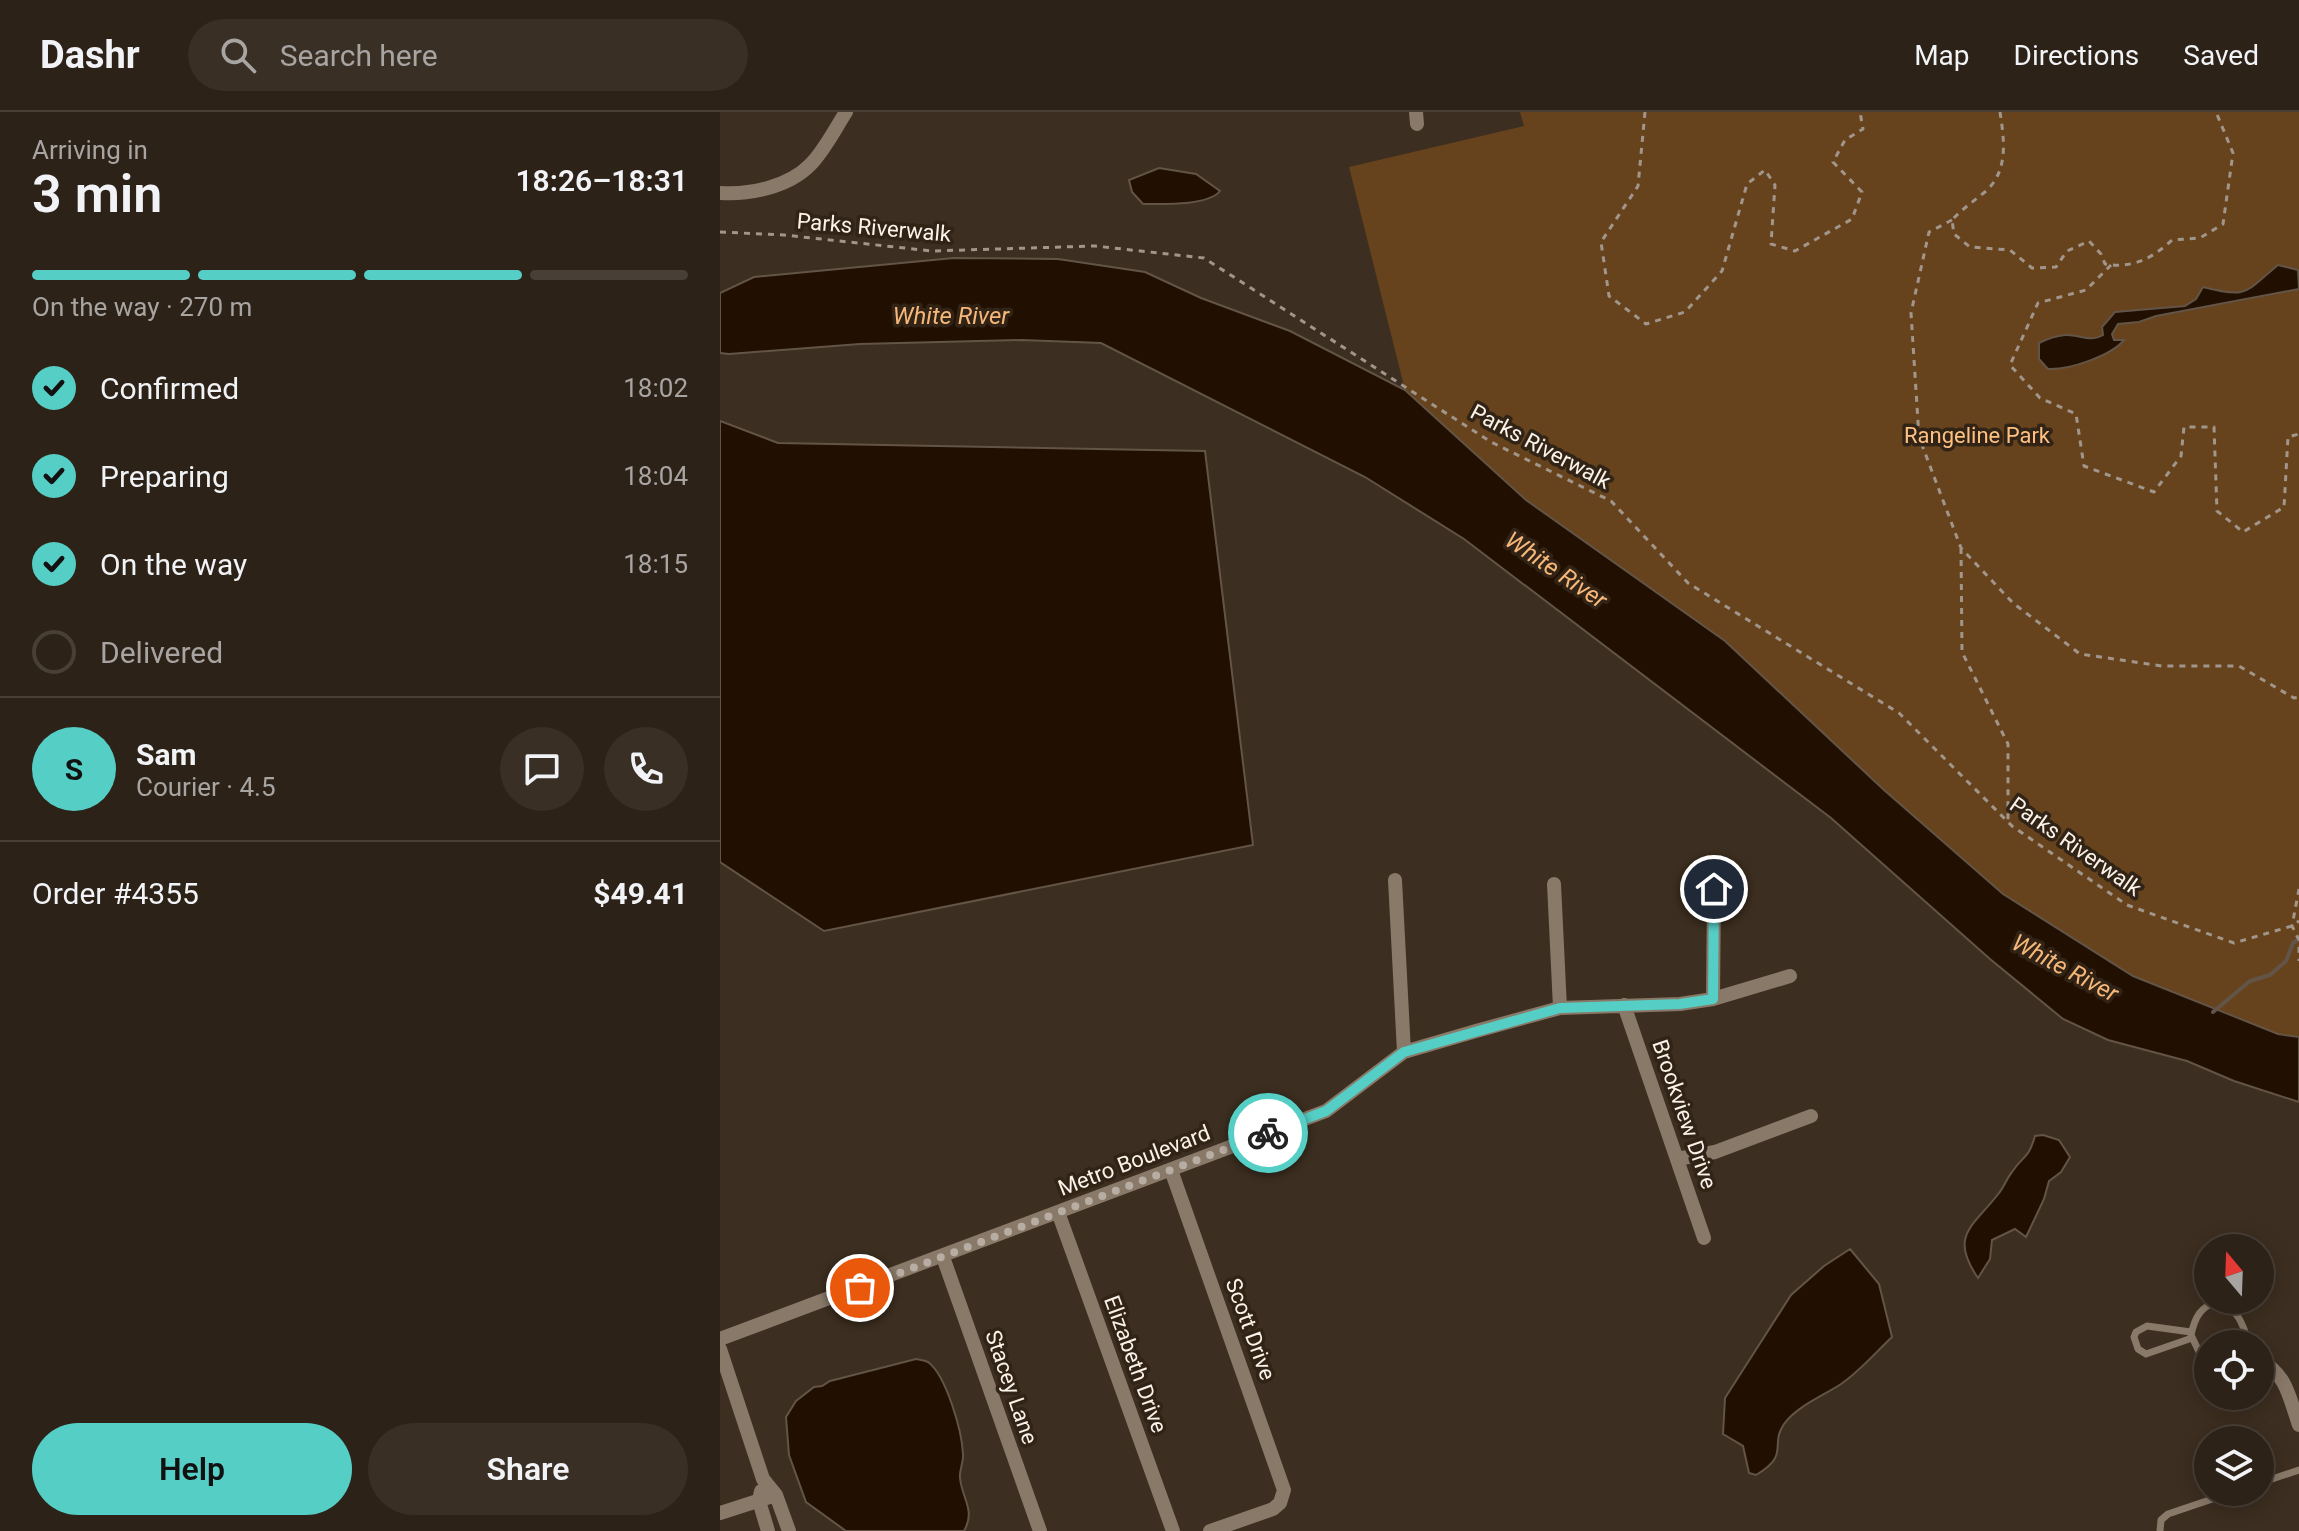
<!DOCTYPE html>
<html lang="en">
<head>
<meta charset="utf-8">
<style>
  body { margin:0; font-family:Roboto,sans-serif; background:#392f25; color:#f1f3f6; height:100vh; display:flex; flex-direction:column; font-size:30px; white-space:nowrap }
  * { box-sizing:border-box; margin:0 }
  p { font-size:26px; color:#a7a4a2 }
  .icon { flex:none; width:44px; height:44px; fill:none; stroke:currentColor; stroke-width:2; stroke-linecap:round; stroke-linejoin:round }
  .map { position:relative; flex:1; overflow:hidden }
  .drawer { display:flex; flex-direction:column; background:#2d2218; width:720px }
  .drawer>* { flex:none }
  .needle { width:52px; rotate:341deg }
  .controls { position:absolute; left:1474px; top:1122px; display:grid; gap:16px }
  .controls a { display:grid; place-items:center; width:80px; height:80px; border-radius:50%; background:#2d2218; box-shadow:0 4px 20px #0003,0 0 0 2px #483f37; font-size:40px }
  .pin { position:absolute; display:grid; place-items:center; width:68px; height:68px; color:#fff; margin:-34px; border:4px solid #fff; border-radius:50%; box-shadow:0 2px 8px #0007 }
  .courier { position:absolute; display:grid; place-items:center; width:80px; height:80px; margin:-40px; border:6px solid #55cec5; border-radius:50%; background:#fff; color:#222; box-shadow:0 2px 10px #0007 }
  .summary em { font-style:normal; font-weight:600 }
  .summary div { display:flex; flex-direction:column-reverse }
  .summary { display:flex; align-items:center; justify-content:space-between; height:136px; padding:0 32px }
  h1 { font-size:52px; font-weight:600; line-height:60px }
  .bar { display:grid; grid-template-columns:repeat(4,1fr); gap:12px 8px; align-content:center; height:96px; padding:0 32px }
  .bar i { height:10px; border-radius:6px; background:#483f37 }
  .bar .on { background:#55cec5 }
  .bar p { grid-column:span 4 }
  .line { display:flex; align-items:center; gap:20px; padding:0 32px; border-top:2px solid #483f37 }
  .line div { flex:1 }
  .round { display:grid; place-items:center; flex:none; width:84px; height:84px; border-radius:42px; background:#392f25 }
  ol { padding:0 32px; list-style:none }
  li { display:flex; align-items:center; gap:24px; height:88px }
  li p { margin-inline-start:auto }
  li .icon { padding:8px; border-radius:50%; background:#55cec5; color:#111; stroke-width:4 }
  li:last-child { color:#a7a4a2 }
  li i { width:44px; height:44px; border:4px solid #483f37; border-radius:50% }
  .action { display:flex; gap:16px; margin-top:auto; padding:16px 32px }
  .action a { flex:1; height:92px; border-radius:48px; background:#55cec5; color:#111; font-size:32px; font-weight:600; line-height:92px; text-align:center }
  .action a+a { background:#392f25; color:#f1f3f6 }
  header { display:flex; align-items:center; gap:48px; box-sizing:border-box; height:112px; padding:0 40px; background:#2d2218; border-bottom:2px solid #483f37 }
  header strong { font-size:38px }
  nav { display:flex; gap:44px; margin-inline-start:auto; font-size:28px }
  .search { width:560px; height:72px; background:#392f25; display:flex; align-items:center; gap:20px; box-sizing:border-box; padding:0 28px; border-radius:44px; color:#a7a4a2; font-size:30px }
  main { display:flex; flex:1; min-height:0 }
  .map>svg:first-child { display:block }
  .green { fill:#67431d }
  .water { fill:#211001; stroke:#625447; stroke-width:2 }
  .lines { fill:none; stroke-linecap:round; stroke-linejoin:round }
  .stream { stroke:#625447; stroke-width:4 }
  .path { stroke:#a1968b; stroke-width:3; stroke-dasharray:6 6; stroke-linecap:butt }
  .service { stroke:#897969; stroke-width:7 }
  .minor { stroke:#897969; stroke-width:14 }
  .done { stroke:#b8ada3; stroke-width:8; stroke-dasharray:0 14.4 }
  .route { stroke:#55cec5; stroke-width:10 }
  .labels { text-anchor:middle; stroke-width:7; stroke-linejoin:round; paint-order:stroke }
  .street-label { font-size:22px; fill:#fbf2e9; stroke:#312416 }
  .park-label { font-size:22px; fill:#ffc082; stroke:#312416 }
  .water-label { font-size:24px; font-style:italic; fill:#f6b779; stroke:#312416 }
</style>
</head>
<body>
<header>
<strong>Dashr</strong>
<div class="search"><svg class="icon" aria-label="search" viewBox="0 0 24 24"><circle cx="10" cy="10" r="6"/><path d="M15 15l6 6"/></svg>Search here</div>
<nav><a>Map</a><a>Directions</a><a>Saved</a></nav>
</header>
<main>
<section class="drawer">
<div class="summary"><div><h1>3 min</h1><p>Arriving in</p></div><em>18:26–18:31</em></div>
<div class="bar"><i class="on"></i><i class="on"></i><i class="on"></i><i></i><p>On the way · 270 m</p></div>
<ol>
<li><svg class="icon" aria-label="check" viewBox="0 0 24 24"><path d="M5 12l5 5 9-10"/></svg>Confirmed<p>18:02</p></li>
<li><svg class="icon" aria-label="check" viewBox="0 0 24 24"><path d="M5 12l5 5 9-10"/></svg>Preparing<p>18:04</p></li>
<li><svg class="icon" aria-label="check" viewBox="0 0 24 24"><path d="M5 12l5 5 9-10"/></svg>On the way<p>18:15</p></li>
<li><i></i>Delivered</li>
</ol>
<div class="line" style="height:144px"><b class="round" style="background:#55cec5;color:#111">S</b><div><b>Sam</b><p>Courier · 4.5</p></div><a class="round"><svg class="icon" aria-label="chat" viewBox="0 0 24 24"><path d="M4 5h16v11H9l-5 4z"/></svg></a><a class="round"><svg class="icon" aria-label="phone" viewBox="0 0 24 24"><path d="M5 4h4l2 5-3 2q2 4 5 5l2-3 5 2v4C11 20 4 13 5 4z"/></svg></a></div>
<div class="line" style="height:104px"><div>Order #4355</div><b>$49.41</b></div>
<div class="action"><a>Help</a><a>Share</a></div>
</section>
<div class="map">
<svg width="1579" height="1419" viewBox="0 0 1579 1419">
  <rect width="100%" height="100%" fill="#3c2e20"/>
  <path class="green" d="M 800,0 L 1579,0 L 1579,925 L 1558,922 L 1413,864 L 1283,782 L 1164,678 L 1005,529 L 806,388 L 685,278 L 629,55 L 804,14 Z"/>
  <path class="water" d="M 439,56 L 476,62 L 500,79 C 488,94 442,92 423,92 L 412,80 L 409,68 Z
    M 234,146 L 338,147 L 425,160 L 481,186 L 570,219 L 685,278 L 806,388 L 1005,529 L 1164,678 L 1283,782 L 1413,864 L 1558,922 L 1579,925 L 1579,990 L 1514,969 L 1467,949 L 1388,928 L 1343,907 L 1270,847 L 1111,706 L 744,427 L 645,365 L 381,231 L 302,228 L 140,232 L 9,242 L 0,241 L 0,181 L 34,165 Z
    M 1558,153 L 1578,158 L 1579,177 L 1436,204 L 1419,210 L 1398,212 L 1392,222 L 1394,228 L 1404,228 C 1391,244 1349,258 1328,257 L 1319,247 L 1319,231 C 1327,227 1335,224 1345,223 C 1359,222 1370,231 1383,223 L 1382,215 L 1395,200 L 1465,194 L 1476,187 L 1483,175 C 1529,187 1525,180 1558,153 Z
    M 0,309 L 58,331 L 485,339 L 533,733 L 104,819 L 0,750 Z
    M 1323,1023 L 1339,1028 L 1350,1045 L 1341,1060 L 1329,1069 L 1324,1087 L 1306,1125 L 1295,1117 L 1272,1128 L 1270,1147 L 1258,1166 C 1228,1123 1254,1114 1279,1081 C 1284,1075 1287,1066 1292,1060 C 1304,1042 1308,1048 1315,1024 Z
    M 1130,1137 L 1159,1172 L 1172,1225 C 1156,1240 1140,1259 1121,1272 C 1103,1284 1077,1294 1064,1312 C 1049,1334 1071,1342 1036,1363 L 1029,1361 L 1023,1334 L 1003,1322 L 1005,1286 L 1071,1183 L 1104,1154 Z
    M 196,1247 C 200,1248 204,1248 208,1250 C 226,1263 242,1319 243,1342 C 244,1350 239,1358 240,1366 C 242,1387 256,1398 244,1419 L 126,1419 L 86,1390 L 69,1343 L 66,1305 L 76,1289 L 94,1275 L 102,1274 L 110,1269 Z"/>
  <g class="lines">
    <path class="stream" d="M 1493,900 L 1530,869 L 1550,863 L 1566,849 L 1573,831 L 1579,827"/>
    <path class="path" d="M 925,0 L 918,74 L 881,130 L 889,184 L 926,212 L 965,200 L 1002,159 L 1027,72 L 1045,58 L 1055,73 L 1051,132 L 1075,139 L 1132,107 L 1142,80 L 1113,50 L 1125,28 L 1143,17 L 1140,0
      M 1280,0 C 1284,27 1289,58 1266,79 C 1254,89 1242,97 1232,108 L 1234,122 L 1250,135 L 1290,138 L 1312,156 L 1336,155 L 1347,139 L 1369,129 L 1381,142 L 1385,152 C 1412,157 1433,146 1452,128 L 1480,126 L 1503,112 L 1513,41 L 1496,0
      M 1232,108 L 1209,120 L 1191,201 L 1199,325 L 1241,436 L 1293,491 L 1360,542 L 1442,554 L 1519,554 L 1574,586 L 1579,585
      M 0,120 L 64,123 L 212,139 L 375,134 L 484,146 L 771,330 L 891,389 L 968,471 L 1179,601 L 1292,714 L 1407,793 L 1514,831 L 1572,814 L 1579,809
      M 1391,153 L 1366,178 L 1318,191 L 1290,253 L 1320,286 L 1356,302 L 1364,354 L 1434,380 L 1461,344 L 1464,315 L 1494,315 L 1497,399 L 1523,420 L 1564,395 L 1568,325 L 1579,322
      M 1241,436 L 1242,540 L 1288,632 L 1288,710
      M 1579,777 L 1572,814 L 1579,828 L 1579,849"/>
    <path class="service" d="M 1471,1220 L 1427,1214 L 1416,1220 L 1414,1225 L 1418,1237 L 1426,1242 L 1472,1226
      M 1483,1248 L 1471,1223 C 1475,1205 1480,1195 1498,1189 C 1518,1197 1523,1212 1529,1232
      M 1540,1371 L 1579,1358
      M 1440,1419 L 1441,1408 L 1448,1402 L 1513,1380"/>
    <path class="minor" d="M 696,0 L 697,12
      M 0,81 C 30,83 68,75 90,53 C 104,39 115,17 126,0
      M 675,768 L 684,940
      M 834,772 L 840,896
      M 993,887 L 994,777
      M 904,893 L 984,1126
      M 957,1047 L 995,1040 L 1091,1004
      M 451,1058 L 564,1378 L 560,1391 L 553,1397 L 490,1419
      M 338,1100 L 453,1419
      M 223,1145 L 320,1419
      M 0,1227 L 606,999 L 684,940 L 756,919 L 840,896 L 960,892 L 993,887 L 1070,864
      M 0,1237 L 43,1367 L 56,1383 L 69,1419
      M 1483,1248 L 1488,1248
      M 1540,1248 C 1567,1263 1569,1285 1579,1313
      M 41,1379 L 39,1389 L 48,1419
      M 0,1401 L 56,1383"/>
  </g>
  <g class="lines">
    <path class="done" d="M 140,1176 L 548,1021"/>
    <path class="route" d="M 548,1021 L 606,999 L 684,940 L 840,896 L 960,892 L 993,887 L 994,777"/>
  </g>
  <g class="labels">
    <g class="street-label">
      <text transform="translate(154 115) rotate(5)" y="8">Parks Riverwalk</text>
      <text transform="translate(821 334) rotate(28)" y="8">Parks Riverwalk</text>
      <text transform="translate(1356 734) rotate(35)" y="8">Parks Riverwalk</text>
      <text transform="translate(965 1002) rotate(71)" y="8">Brookview Drive</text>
      <text transform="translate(414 1048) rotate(-21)" y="8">Metro Boulevard</text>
      <text transform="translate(531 1217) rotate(70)" y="8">Scott Drive</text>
      <text transform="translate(416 1252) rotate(70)" y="8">Elizabeth Drive</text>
      <text transform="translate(292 1275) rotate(71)" y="8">Stacey Lane</text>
    </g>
    <g class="park-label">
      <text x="1257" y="331">Rangeline Park</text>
    </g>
    <g class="water-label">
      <text x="231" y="212">White River</text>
      <text transform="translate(836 458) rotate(34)" y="8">White River</text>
      <text transform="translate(1345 856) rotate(28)" y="8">White River</text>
    </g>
  </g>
</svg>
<div class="controls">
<a><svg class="needle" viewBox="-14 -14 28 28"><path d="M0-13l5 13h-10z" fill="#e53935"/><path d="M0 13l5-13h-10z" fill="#a7a4a2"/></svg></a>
<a><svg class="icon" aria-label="locate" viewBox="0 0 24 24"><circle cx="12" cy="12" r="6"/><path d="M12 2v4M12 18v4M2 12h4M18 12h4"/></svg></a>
<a><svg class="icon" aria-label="layers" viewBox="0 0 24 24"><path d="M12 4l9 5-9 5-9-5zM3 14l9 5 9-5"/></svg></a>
</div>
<div class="pin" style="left:140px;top:1176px;background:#ea580c"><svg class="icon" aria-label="bag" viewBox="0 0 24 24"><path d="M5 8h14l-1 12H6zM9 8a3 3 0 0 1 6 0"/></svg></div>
<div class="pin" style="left:994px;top:777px;background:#1f2937"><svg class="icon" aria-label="home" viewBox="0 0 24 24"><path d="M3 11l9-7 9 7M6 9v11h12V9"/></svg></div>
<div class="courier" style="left:548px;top:1021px"><svg class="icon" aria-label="bike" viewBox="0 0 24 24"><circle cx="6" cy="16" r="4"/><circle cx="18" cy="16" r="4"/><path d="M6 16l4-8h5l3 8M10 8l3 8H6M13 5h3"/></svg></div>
</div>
</main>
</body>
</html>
